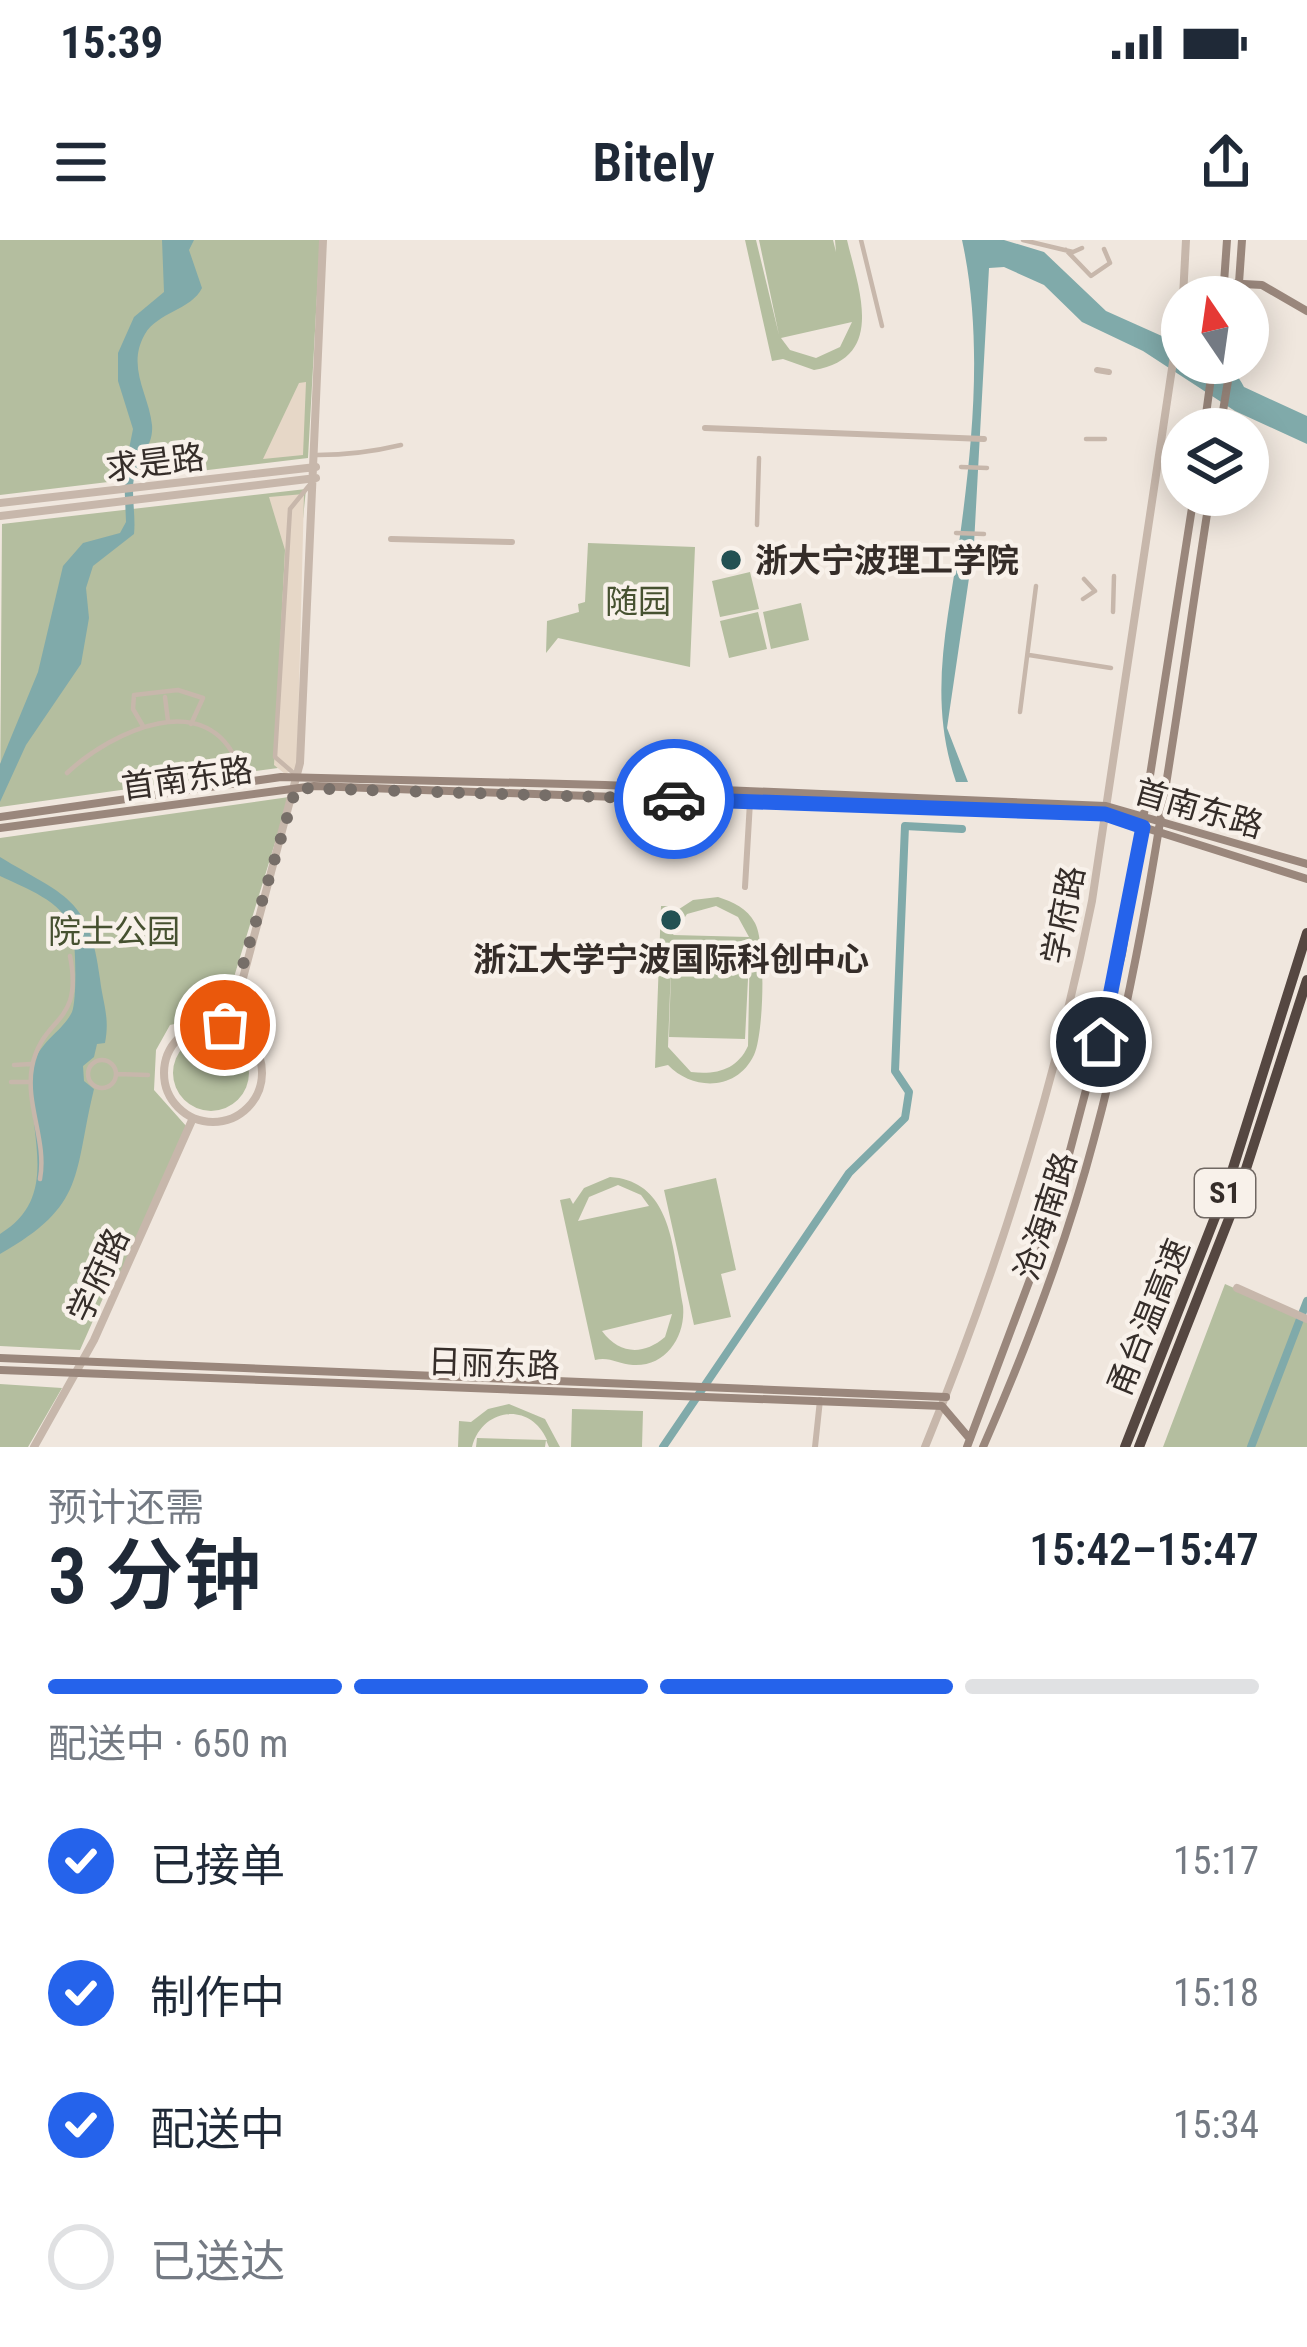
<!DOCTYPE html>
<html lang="zh">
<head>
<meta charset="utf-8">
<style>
  body { margin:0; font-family:"Roboto Condensed","Noto Sans SC",sans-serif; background:#f6f6f7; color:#1f2937; height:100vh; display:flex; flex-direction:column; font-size:45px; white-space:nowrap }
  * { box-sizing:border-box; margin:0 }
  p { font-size:39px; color:#747a83 }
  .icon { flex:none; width:66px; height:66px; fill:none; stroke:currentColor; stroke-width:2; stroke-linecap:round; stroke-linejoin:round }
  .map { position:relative; height:1207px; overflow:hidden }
  .sheet { display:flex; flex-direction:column; background:#fff; flex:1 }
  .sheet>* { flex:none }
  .needle { width:78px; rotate:347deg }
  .buttons { position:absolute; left:1161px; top:36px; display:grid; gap:24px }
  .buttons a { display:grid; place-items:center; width:108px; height:108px; border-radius:50%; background:#fff; box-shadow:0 6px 30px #0003; font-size:60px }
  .pin { position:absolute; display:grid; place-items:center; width:102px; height:102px; color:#fff; margin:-51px; border:6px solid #fff; border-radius:50%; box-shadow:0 3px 12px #0007 }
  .courier { position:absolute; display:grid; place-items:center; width:120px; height:120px; margin:-60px; border:9px solid #2563eb; border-radius:50%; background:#fff; color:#222; box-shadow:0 3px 15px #0007 }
  .summary em { font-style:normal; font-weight:600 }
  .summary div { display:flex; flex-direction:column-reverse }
  .summary { display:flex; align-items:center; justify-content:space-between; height:204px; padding:0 48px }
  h1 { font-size:78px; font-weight:600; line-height:90px }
  .bar { display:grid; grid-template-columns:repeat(4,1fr); gap:18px 12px; align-content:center; height:144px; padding:0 48px }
  .bar i { height:15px; border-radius:9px; background:#e0e1e3 }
  .bar .current { background:#2563eb }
  .bar p { grid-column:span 4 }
  ol { padding:0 48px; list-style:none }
  li { display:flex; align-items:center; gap:36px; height:132px }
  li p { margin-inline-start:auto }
  li .icon { padding:12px; border-radius:50%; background:#2563eb; color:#fff; stroke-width:4 }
  li:last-child { color:#747a83 }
  li i { width:66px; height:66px; border:6px solid #e0e1e3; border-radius:50% }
  .status { display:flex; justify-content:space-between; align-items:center; height:84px; padding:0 60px; background:#fff; direction:ltr }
  .status svg { height:33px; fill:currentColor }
  header { display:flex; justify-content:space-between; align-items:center; height:156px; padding:0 48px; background:#fff; font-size:54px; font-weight:600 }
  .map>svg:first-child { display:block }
  .green { fill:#b4be9f; fill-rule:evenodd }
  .plaza { fill:#e6d7c7 }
  .water { fill:#80aaaa }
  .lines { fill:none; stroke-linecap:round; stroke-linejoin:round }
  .canal { stroke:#80aaaa; stroke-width:8 }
  .pedestrian { stroke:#c7b7ab; stroke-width:4.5 }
  .minor { stroke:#c7b7ab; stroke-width:6 }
  .tertiary { stroke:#c7b7ab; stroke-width:8 }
  .secondary { stroke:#9a877c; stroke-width:8 }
  .motorway { stroke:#554741; stroke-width:10 }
  .done { stroke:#766e68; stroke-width:12; stroke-dasharray:0 21.6 }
  .route { stroke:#2563eb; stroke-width:15 }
  .poi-dot { fill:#235153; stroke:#f8f1ea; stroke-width:4.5 }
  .labels { text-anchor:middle; stroke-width:9; stroke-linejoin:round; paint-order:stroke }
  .shield { fill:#f8f1ea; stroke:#706863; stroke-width:3 }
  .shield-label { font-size:30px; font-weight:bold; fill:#352d29 }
  .street-label { font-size:33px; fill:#352d29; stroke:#f8f1ea }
  .poi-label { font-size:33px; font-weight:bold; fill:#352d29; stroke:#f8f1ea; text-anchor:start }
  .park-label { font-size:33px; fill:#465130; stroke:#f8f1ea }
</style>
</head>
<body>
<div class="status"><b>15:39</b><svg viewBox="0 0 49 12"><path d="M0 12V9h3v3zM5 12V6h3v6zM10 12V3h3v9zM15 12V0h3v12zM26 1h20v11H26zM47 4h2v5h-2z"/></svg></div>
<header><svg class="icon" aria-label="menu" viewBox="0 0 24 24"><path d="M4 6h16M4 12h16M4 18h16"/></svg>Bitely<svg class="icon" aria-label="share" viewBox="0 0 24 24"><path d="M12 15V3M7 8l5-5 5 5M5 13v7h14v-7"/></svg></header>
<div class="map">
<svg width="1307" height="1207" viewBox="0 0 1307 1207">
  <rect width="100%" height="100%" fill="#f0e7de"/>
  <path class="green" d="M 0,0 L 320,0 L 308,218 L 0,255 Z
    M 745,0 L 756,0 L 779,95 L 759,0 L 833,0 L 836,12 L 835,0 L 847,0 C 859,50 886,118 814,130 L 783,119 L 772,121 ZM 852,82 L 840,107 L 816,118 L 790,110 L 781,98 Z
    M 306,249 L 278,528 L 0,567 L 2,284 Z
    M 588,303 L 695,307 L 690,427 L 558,398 L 546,413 L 547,381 L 579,372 L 578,364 L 585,362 Z
    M 750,332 L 759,369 L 720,377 L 712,341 Z
    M 801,363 L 809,400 L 771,409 L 763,372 Z
    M 758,372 L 767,409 L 729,418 L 720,381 Z
    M 289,557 L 223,773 L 170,785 L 156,810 L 154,850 L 187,887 L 122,1032 L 115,1031 L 80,1110 L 0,1106 L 0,598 Z
    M 718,657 C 733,662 747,668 755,683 C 766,703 764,794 754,815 C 737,851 693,851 668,825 L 655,828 L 661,666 L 672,666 L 673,673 L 693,660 ZM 716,666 L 738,677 L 749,697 L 673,695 L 687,674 ZM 672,699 L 669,797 L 745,799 L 750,699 L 748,806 C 737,830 716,835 691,832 L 668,807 Z
    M173 833a38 38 0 1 1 76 0a38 38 0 1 1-76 0Z
    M 610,937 C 675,941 673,1016 683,1066 C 686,1096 666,1127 633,1125 C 618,1124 609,1116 595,1120 L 560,960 L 570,958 L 573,964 L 584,948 ZM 618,945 L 641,955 L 649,966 L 578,981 L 589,957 ZM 672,1074 L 665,1097 C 643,1116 619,1114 602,1091 Z
    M 716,938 L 736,1030 L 721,1034 L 731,1077 L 694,1085 L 664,950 Z
    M 1225,1044 L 1307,1080 L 1307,1207 L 1163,1207 Z
    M 0,1144 L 62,1148 L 28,1207 L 0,1207 Z
    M 509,1164 L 545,1179 L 560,1207 L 549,1207 L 546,1200 L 545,1207 L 476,1207 L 477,1198 L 547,1200 C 530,1161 482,1168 472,1207 L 458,1207 L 459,1181 L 471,1182 L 488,1169 Z
    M 572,1169 L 643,1171 L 642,1207 L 571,1207 Z"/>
  <path class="plaza" d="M 306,142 L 303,215 L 263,219 L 299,143 Z
    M 304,254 L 297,528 L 285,534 L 274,525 L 285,310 L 269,257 Z"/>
  <path class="water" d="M 162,0 L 194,0 L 189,10 L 202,48 C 191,70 158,72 145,94 C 126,127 149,154 152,185 C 154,207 137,218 134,237 C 131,255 136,276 134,294 L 93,326 L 86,348 L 89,378 L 81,424 L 26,505 L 0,562 L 0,524 L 38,432 L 63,326 L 83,303 L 120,293 L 126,282 L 124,234 L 133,189 L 118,141 L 118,113 L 134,77 L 164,52 Z
    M 962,0 L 1004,0 L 1044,12 L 1106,71 L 1182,105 L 1182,123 C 1206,123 1233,122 1244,147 L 1307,176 L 1307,204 L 1235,171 L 1143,111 L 1082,82 L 1044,45 L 1004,27 L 989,28 L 974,304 L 947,488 L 968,542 L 956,542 C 927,457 948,383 960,296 C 973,200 983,96 962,0 Z
    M 0,617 C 64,656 90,657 100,739 C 103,764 110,777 105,803 L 97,804 L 94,817 L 83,826 L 84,841 L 94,849 C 73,935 87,965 0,1014 L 0,994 C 67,953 21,883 34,824 C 39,802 63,791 72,772 C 77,760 76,702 72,690 C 63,661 25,648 0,636 Z"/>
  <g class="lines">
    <path class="canal" d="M 663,1207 L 849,933 L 905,878 L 909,852 L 895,831 L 905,586 L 962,589
      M 1251,1207 L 1307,1061"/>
    <path class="pedestrian" d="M 861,0 L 882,86
      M 1023,0 L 1073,12 L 1082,8
      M 1066,10 L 1091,36 L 1110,23 L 1104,9
      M 1086,199 L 1105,199
      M 317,215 C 346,215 372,212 401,205
      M 961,227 L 987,228
      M 757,285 L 759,218
      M 956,293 L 984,294
      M 1083,359 L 1095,351 L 1084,339
      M 1113,372 L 1114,336
      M 1029,415 L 1111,428
      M 165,457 L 168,481
      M 1020,472 L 1036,346
      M 143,486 L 133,469 L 134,455 L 178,450 L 203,458 L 191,484
      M 67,533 C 112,491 209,445 239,527
      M 297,536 L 275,517 L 290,269 L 312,242
      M88 834a14 14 0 1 1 28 0a14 14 0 1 1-28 0Z
      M 14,825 L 31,824
      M 117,834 L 148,835
      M 11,842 L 28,842
      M 40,939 C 47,901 25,864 32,827 C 42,775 84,786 70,716"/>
    <path class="minor" d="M 1097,130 L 1109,132
      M 705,188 L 984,199
      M 391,299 L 512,302
      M 745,647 L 750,562
      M 815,1207 L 820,1160"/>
    <path class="tertiary" d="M 1183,57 L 1186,0
      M 0,263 L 316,227
      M 0,276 L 316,238
      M164 833a49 49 0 1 1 98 0a49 49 0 1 1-98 0Z
      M 225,785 L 243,738 L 300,523 L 323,0
      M 1237,1048 L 1307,1079
      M 34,1207 L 94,1100 L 193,878
      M 925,1207 C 998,1029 1054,850 1092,661 L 1182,62"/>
    <path class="secondary" d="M 1225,43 L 1262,45 L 1307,71
      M 1223,57 L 1227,0
      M 1238,57 L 1242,0
      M 1204,189 L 1213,123
      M 1220,189 L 1231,123
      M 0,577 L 281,537 L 605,545 L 1106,566 L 1307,624
      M 0,588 L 314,546 L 1105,575 L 1307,639
      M 0,1118 L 946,1157
      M 0,1130 L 942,1166 L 970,1199
      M 967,1207 L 1050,986 L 1122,714 L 1194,255
      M 983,1207 C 1027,1107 1066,1005 1094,899 C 1151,689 1176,470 1210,255"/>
    <path class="motorway" d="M 1125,1207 L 1228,944 L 1307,693
      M 1139,1207 L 1234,966 L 1307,740"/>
  </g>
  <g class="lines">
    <path class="done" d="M 225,785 L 296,548 L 674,559"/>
    <path class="route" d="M 674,559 L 1105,574 L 1143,587 L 1101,802"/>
  </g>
  <g class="poi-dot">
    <circle cx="731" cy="320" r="12"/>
    <circle cx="671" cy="680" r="12"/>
  </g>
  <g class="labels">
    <rect class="shield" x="1195" y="929" width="60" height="48" rx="9"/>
    <g class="shield-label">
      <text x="1225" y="963">S1</text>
    </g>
    <g class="street-label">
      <text transform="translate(155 222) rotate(-7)" y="12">求是路</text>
      <text transform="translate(187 538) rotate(-8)" y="12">首南东路</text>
      <text transform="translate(1199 568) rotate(16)" y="12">首南东路</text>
      <text transform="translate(1063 675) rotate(-79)" y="12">学府路</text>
      <text transform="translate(1045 976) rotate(-72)" y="12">沧海南路</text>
      <text transform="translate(98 1035) rotate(-65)" y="12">学府路</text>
      <text transform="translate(1148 1077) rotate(-68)" y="12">甬台温高速</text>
      <text transform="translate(494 1123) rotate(2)" y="12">日丽东路</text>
    </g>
    <g class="poi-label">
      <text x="755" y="332">浙大宁波理工学院</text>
      <text x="671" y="731" text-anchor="middle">浙江大学宁波国际科创中心</text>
    </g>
    <g class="park-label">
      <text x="638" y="373">随园</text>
      <text x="114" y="703">院士公园</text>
    </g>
  </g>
</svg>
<div class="buttons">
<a><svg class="needle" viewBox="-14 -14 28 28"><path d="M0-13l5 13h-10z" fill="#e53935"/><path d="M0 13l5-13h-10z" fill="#747a83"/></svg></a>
<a><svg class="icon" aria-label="layers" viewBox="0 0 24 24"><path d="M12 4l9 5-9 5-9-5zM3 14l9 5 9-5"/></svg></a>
</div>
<div class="pin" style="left:225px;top:785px;background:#ea580c"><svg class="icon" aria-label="bag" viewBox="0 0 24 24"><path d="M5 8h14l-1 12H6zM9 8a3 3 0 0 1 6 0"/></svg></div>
<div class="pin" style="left:1101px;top:802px;background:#1f2937"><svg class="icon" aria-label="home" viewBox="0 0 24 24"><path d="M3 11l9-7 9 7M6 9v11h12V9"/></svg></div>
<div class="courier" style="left:674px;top:559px"><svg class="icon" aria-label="car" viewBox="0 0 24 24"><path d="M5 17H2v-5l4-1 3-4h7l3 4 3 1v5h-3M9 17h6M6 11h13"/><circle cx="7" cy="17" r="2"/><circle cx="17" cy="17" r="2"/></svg></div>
</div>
<section class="sheet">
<div class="summary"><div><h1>3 分钟</h1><p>预计还需</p></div><em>15:42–15:47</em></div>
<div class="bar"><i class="current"></i><i class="current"></i><i class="current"></i><i></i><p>配送中 · 650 m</p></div>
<ol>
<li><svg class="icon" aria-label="check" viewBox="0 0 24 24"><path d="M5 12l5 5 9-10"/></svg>已接单<p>15:17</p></li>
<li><svg class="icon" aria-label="check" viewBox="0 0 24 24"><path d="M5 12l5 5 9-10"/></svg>制作中<p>15:18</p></li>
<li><svg class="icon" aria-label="check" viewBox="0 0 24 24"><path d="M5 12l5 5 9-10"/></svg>配送中<p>15:34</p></li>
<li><i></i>已送达</li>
</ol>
</section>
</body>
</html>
